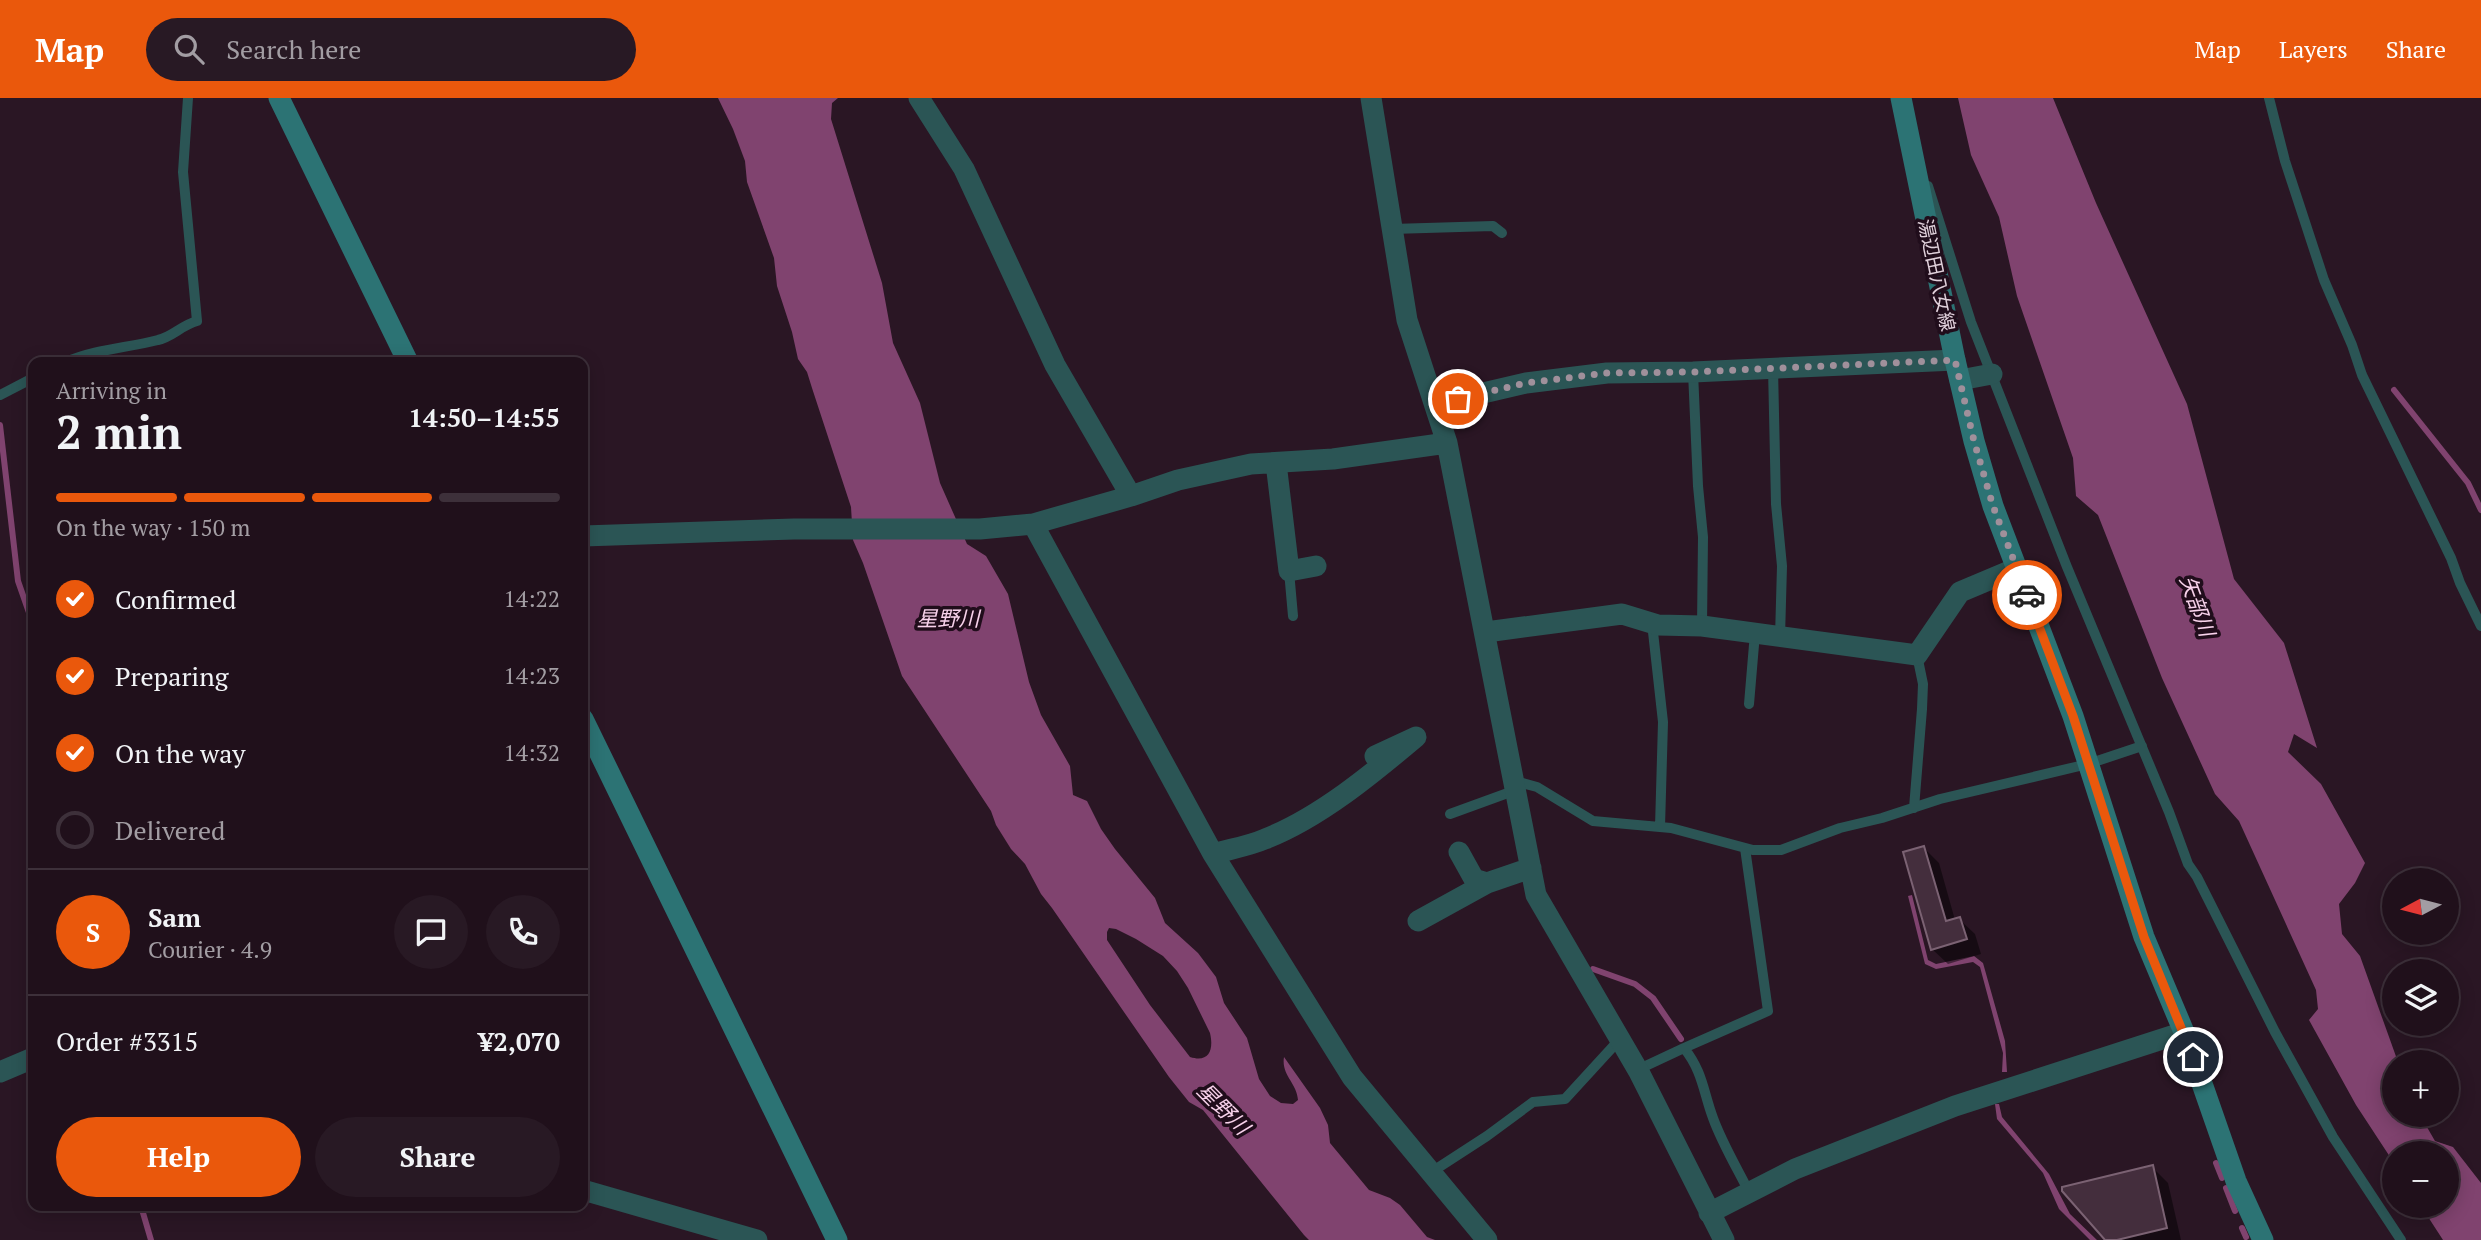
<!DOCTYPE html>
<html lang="en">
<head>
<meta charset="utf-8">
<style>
  body { margin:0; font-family:"PT Serif","Noto Sans JP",serif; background:#281924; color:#f1f3f6; height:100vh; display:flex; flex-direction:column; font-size:26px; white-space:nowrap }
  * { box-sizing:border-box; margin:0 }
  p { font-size:23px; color:#a29da3 }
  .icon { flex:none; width:38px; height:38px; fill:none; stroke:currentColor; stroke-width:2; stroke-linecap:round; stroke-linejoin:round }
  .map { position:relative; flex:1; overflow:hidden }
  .side { position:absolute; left:28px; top:259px; width:560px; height:854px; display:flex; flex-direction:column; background:#20101b; border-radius:14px; box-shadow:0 4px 18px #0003,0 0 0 2px #3d303a }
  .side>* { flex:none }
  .needle { width:46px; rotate:263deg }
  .tools { position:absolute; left:2382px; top:770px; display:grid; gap:14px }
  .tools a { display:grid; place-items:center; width:77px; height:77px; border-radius:50%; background:#20101b; box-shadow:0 4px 18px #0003,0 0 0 2px #3d303a; font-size:35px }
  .pin { position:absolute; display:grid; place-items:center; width:60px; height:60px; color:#fff; margin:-30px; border:4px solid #fff; border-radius:50%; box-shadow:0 2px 7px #0007 }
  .courier { position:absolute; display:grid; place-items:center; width:70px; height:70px; margin:-35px; border:5px solid #ea580c; border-radius:50%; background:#fff; color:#222; box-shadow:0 2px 9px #0007 }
  .head em { font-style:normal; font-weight:800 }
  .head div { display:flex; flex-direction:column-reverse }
  .head { display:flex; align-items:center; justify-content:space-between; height:119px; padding:0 28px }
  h1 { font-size:46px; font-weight:800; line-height:52px }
  .bar { display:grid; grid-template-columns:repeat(4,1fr); gap:10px 7px; align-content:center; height:84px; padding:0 28px }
  .bar i { height:9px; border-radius:5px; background:#3d303a }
  .bar .on { background:#ea580c }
  .bar p { grid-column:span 4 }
  .line { display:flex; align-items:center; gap:18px; padding:0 28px; border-top:2px solid #3d303a }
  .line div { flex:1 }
  .round { display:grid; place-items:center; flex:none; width:74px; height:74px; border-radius:37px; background:#281924 }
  ol { padding:0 28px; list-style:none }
  li { display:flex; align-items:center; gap:21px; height:77px }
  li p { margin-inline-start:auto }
  li .icon { padding:7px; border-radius:50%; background:#ea580c; color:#fff; stroke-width:4 }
  li:last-child { color:#a29da3 }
  li i { width:38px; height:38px; border:4px solid #3d303a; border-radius:50% }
  .primary-button { display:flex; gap:14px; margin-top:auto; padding:14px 28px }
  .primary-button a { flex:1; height:80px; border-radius:42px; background:#ea580c; color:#fff; font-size:28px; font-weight:800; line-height:80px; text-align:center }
  .primary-button a+a { background:#281924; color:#f1f3f6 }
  header { display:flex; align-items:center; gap:42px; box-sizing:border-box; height:98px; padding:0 35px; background:#ea580c; color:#fff }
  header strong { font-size:33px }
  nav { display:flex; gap:38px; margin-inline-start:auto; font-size:24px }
  .search { width:490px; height:63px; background:#281924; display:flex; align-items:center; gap:18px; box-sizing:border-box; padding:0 24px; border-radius:38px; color:#a29da3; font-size:26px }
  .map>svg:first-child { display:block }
  .water { fill:#80436f; fill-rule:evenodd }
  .shadow { fill:#0007 }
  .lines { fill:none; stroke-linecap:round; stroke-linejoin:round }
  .stream { stroke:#80436f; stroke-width:6 }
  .building { fill:#442e3d; stroke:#7b6273; stroke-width:2 }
  .lane { stroke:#2b5555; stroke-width:10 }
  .street { stroke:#2b5555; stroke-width:21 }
  .secondary { stroke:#2c7374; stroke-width:21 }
  .done { stroke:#a0909b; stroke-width:7; stroke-dasharray:0 12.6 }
  .route { stroke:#ea580c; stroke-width:9 }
  .labels { text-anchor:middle; stroke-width:7; stroke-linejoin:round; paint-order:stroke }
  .street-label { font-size:19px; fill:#e0d1db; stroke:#200d1b }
  .water-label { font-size:21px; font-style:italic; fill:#f8d2eb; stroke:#200d1b }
</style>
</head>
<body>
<header>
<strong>Map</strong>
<div class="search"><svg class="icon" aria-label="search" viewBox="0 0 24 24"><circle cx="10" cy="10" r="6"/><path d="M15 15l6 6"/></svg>Search here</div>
<nav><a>Map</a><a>Layers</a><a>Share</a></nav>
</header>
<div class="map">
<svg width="2481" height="1142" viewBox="0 0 2481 1142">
  <rect width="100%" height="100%" fill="#2a1624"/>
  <path class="water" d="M 718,0 L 838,0 L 832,5 L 831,21 L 882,185 L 893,245 L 920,305 L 940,385 L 967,446 L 986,458 L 1008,496 L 1029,584 L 1041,617 L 1070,668 L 1073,697 L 1087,703 L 1101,731 L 1115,751 L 1155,800 L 1165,825 L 1198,855 L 1216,879 L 1224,905 L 1247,940 L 1259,981 L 1270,998 L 1281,1005 L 1293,1006 L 1298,1002 C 1297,985 1281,977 1284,959 L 1320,1010 L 1328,1027 L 1330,1045 L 1369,1092 L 1390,1100 L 1400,1107 L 1427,1139 L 1435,1142 L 1309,1142 L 1304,1137 L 1203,1012 L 1189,1004 L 1169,979 L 1052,810 L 1041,796 L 1025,766 L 1011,751 L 996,727 L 991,713 L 902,578 L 863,465 L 853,442 L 851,409 L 812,290 L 807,274 L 798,261 L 792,234 L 777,188 L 774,160 L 747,84 L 745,63 L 733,31 ZM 1109,830 L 1116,831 L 1136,841 L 1163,858 L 1177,873 L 1188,890 L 1210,935 C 1214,952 1209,965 1190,959 L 1150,907 L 1107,842 L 1107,834 Z
    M 1958,0 L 2053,0 L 2096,105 L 2187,306 L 2234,481 L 2284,545 L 2317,650 L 2294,636 L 2288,654 L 2321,686 L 2365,765 L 2355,785 L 2339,806 L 2342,836 L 2360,858 L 2398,964 L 2394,964 L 2394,1017 L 2420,1017 L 2435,1043 L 2453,1049 L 2481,1085 L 2481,1142 L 2443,1142 L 2421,1108 L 2446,1108 L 2446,1055 L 2394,1055 L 2394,1065 L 2356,1007 L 2309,922 L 2318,911 L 2316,892 L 2239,723 L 2215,696 L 2162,580 L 2098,417 L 2076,398 L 2073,360 L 2017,198 L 1999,119 L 1971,57 Z
    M 1912,797 L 1928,862 L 1936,866 L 1974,858 L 1983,865 L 2005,943 L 2007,974 L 2002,974 L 2003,955 L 1980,869 L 1973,864 L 1936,871 L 1925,866 L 1908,798 Z
    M 1995,1006 L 1999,1006 L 2002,1019 L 2049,1076 L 2070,1116 L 2097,1142 L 2090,1142 L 2059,1111 L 2043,1075 L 1997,1021 Z"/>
  <path class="shadow" d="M 1924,750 L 1939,765 L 1955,822 L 1959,821 L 1975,836 L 1981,856 L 1948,866 L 1932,851 Z
    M 2152,1069 L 2168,1085 L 2181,1142 L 2108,1142 Z"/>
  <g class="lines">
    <path class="stream" d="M 2394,292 L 2468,385 L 2481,412
      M 0,327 L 18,483 L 33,526
      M 1593,871 L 1635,886 L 1653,900 L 1681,941
      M 2216,1065 L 2222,1080
      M 2226,1090 L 2235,1113
      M 141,1108 L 151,1142
      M 2242,1130 L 2246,1139"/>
  </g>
  <path class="building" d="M 1924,748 L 1946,823 L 1960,819 L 1967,841 L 1931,852 L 1903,754 Z
    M 2153,1067 L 2167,1130 L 2117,1142 L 2105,1142 L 2062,1093 L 2062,1089 Z"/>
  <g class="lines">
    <path class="lane" d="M 2269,0 L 2285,63 L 2324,182 L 2352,247 L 2362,277 L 2451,460 L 2460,485 L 2481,528
      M 1928,88 L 1971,224 L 2067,469 L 2169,714 L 2188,766 L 2197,779 L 2275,934 L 2333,1039 L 2401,1142
      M 1392,131 L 1493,128 L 1502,135
      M 66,264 C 96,251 127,250 158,242 C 172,239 182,227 197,223 L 183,74 L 188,0
      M 1773,270 L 1776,406 L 1782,468 L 1780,539
      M 1693,274 L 1698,388 L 1703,439 L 1702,528
      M 0,297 L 33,280
      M 1289,473 L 1293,518
      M 1652,525 L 1663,624 L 1660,729
      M 1749,606 L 1755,535
      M 1515,683 L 1537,689 L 1593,723 L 1671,730 L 1753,752 L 1781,752 L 1840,730 L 1882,720 L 1940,701 L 2088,666 L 2142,648
      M 1914,710 L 1922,611 L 1923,586 L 1917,557
      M 1450,716 L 1516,692
      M 1684,950 L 1768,913 L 1745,750
      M 1637,972 L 1684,950 C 1703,974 1703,993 1713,1020 C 1722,1045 1737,1070 1749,1094
      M 1430,1075 L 1487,1038 L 1533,1004 L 1565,1001 L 1620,941"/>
    <path class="street" d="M 919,0 L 964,71 L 1055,267 L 1131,398
      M 1371,0 L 1407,222 L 1447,345 L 1536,797 L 1639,974 L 1724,1142
      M 1960,282 L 1992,276
      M 1436,306 L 1526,285 L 1607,275 L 1693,274 L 1955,262
      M 1276,365 L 1289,473 L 1316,468
      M 1033,426 L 1213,756 L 1352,979 L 1487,1142
      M 583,438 L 794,431 L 980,431 L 1033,426 L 1131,398 L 1178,382 L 1251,366 L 1333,361 L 1447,345
      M 1486,534 L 1622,516 L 1658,527 L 1702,528 L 1917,557 L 1960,494 L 2017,470
      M 1459,754 L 1474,781 L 1487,785 L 1531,770
      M 1213,756 C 1230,751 1249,748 1265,741 C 1319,720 1372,676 1416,639 L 1375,658
      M 1418,823 L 1487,785
      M 0,974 L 33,960
      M 583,1092 L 757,1142
      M 1709,1115 L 1795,1071 L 1955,1008 L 2184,934"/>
    <path class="secondary" d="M 279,0 L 408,264
      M 1901,0 L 1955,262 L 1974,343 L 1993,408 L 2073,618 L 2144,839 L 2184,934 L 2236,1083 L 2263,1142
      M 583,621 L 837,1142"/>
  </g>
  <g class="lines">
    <path class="done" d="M 1458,301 L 1526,285 L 1607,275 L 1693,274 L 1955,262 L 1974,343 L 1993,408 L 2027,497"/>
    <path class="route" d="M 2027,497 L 2073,618 L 2144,839 L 2193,959"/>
  </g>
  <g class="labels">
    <g class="street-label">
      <text transform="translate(1937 177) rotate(78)" y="7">湯辺田八女線</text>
    </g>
    <g class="water-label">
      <text transform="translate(2197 508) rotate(70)" y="7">矢部川</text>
      <text x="948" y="528">星野川</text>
      <text transform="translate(1223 1011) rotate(45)" y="7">星野川</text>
    </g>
  </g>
</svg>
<div class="tools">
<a><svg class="needle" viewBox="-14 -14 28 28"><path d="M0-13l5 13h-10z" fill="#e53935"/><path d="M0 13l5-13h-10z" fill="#a29da3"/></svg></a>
<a><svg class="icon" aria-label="layers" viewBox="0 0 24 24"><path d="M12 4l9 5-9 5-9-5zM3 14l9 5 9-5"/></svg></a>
<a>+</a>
<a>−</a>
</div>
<div class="pin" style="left:1458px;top:301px;background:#ea580c"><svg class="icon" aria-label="bag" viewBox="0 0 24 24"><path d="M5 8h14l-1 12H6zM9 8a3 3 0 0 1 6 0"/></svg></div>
<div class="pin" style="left:2193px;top:959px;background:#1f2937"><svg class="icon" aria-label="home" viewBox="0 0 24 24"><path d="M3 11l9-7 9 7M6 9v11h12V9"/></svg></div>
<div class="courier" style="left:2027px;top:497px"><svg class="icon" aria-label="car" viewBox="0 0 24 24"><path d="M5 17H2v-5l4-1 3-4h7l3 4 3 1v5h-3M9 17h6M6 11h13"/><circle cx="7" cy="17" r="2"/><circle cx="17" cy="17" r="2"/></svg></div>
<section class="side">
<div class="head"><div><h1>2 min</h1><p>Arriving in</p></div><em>14:50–14:55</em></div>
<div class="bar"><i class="on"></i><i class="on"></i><i class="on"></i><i></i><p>On the way · 150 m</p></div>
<ol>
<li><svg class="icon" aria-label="check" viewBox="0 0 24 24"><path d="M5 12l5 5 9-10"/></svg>Confirmed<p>14:22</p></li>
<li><svg class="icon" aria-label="check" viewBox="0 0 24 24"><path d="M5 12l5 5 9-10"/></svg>Preparing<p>14:23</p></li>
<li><svg class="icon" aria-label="check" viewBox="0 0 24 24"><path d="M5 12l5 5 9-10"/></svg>On the way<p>14:32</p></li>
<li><i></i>Delivered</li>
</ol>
<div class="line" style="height:126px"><b class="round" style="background:#ea580c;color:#fff">S</b><div><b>Sam</b><p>Courier · 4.9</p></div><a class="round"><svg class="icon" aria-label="chat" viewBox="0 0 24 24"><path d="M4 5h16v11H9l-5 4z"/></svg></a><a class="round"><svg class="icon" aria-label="phone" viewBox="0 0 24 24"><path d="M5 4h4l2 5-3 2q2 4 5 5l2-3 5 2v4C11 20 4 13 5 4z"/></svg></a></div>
<div class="line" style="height:91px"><div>Order #3315</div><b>¥2,070</b></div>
<div class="primary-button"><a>Help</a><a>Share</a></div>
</section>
</div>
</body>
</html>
